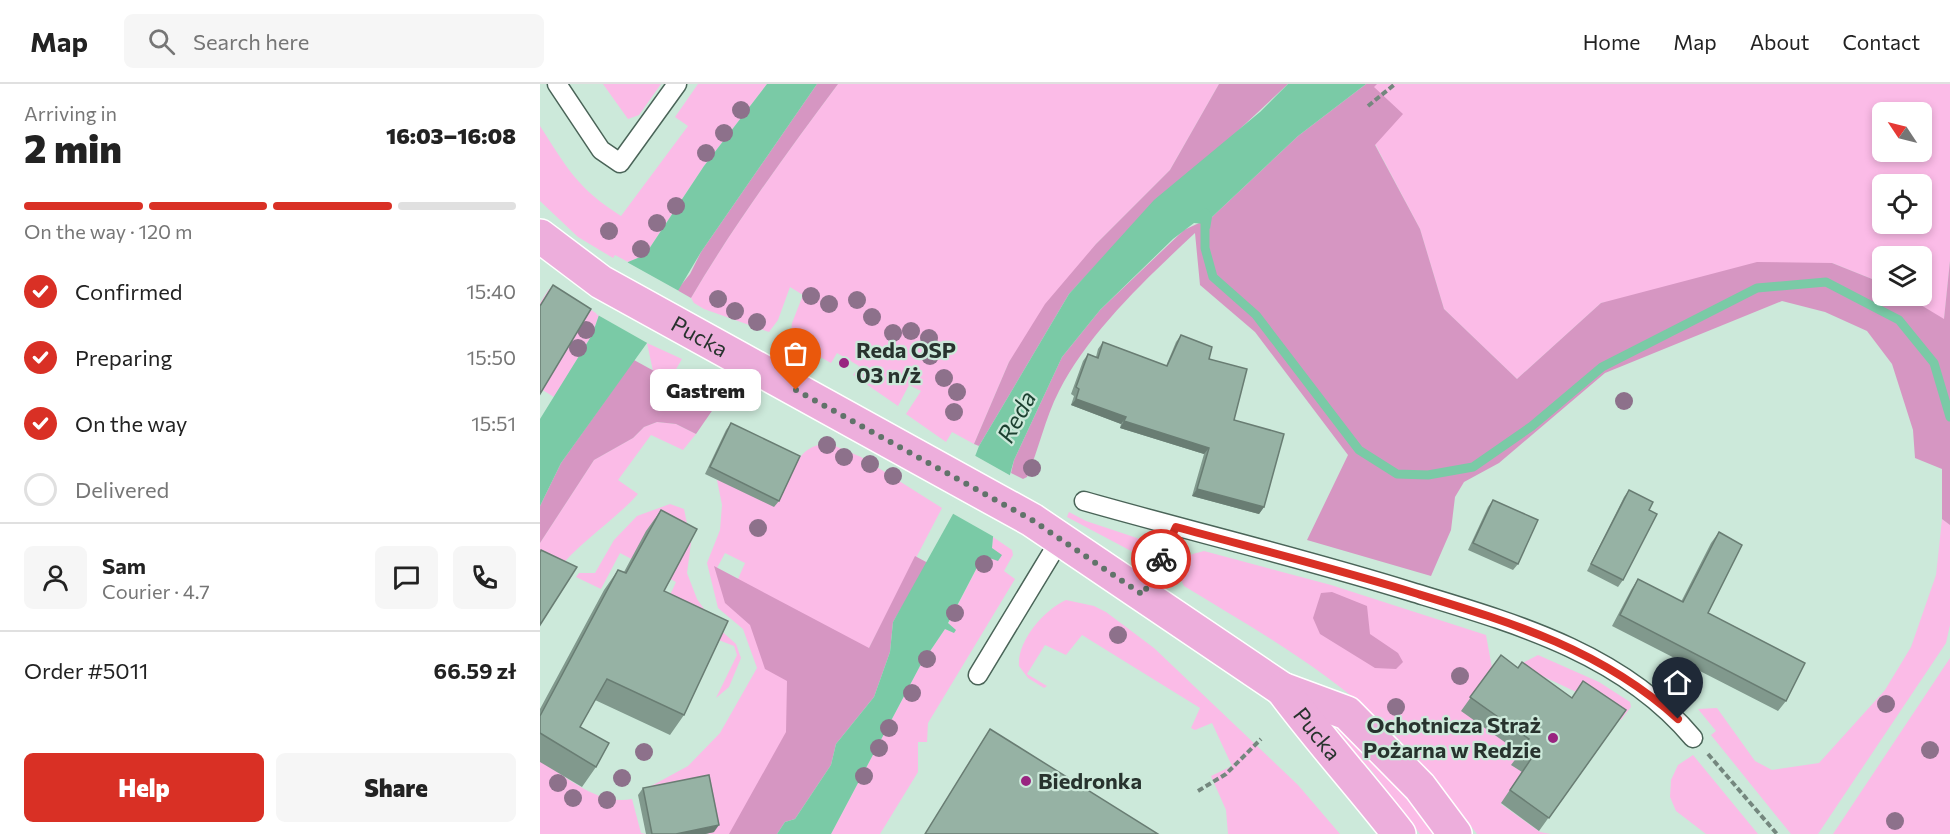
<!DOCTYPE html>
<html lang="en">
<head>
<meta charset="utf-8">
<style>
  body { margin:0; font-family:Commissioner,sans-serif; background:#f6f6f6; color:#222; height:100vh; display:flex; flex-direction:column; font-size:22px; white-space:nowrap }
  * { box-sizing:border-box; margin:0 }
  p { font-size:20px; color:#767676 }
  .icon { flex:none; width:33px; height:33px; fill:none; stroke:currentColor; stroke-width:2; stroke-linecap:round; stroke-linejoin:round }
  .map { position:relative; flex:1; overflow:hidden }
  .sheet { display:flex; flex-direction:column; background:#fff; width:540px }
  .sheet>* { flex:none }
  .needle { width:39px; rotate:305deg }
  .tools { position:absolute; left:1332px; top:18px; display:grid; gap:12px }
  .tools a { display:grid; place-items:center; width:60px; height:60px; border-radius:9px; background:#fff; box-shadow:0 3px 9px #0003; font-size:30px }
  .pin { position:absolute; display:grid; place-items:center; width:51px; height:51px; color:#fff; margin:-62px -26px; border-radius:50% 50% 50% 0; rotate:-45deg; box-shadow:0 0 6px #0007 }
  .pin .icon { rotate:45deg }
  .courier { position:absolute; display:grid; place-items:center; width:60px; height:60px; margin:-30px; border:4px solid #d93025; border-radius:50%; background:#fff; color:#222; box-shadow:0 2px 8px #0007 }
  .bubble { position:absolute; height:42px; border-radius:9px; background:#fff; box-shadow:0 3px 9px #0003; font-size:20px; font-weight:800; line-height:42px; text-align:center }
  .summary em { font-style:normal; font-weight:800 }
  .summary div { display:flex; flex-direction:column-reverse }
  .summary { display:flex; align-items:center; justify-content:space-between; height:102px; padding:0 24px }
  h1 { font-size:39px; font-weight:800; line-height:45px }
  .bar { display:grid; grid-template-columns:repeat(4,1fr); gap:9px 6px; align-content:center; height:72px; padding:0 24px }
  .bar i { height:8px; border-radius:4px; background:#e0e0e0 }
  .bar .on { background:#d93025 }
  .bar p { grid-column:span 4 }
  .line { display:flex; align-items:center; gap:15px; padding:0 24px; border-top:2px solid #e0e0e0 }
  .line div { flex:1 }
  .round { display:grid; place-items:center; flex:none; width:63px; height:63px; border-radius:9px; background:#f6f6f6 }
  ol { padding:0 24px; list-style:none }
  li { display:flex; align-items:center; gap:18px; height:66px }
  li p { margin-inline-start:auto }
  li .icon { padding:6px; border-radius:50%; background:#d93025; color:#fff; stroke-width:4 }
  li:last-child { color:#767676 }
  li i { width:33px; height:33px; border:3px solid #e0e0e0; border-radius:50% }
  .cta { display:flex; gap:12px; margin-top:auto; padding:12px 24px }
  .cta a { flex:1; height:69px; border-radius:9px; background:#d93025; color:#fff; font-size:24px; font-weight:800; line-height:69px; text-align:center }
  .cta a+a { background:#f6f6f6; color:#222 }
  header { display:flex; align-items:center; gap:36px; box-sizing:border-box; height:84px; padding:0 30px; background:#fff; border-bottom:2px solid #e0e0e0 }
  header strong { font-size:28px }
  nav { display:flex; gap:33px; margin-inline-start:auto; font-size:21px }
  .search { width:420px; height:54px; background:#f6f6f6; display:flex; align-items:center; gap:15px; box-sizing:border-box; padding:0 21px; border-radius:9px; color:#767676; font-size:22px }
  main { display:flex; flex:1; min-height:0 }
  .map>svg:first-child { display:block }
  .green { fill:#fbbbe7; fill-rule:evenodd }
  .forest { fill:#d696c2 }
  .water { fill:#7acaa6 }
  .pier { fill:#cce9da }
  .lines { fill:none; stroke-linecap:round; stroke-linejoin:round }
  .stream { stroke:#7acaa6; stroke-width:9 }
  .service-casing { stroke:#4a6458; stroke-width:21 }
  .primary-casing { stroke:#fff; stroke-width:36 }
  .path { stroke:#74877e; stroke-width:4; stroke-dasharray:6 3; stroke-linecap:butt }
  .service { stroke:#fff; stroke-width:18 }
  .primary { stroke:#edaedc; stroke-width:33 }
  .tree { fill:#8d718b }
  .wall { fill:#81998d }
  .shaded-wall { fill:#697d73 }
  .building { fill:#96b2a4; stroke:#697d73; stroke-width:1.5 }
  .done { stroke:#61736a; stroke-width:6; stroke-dasharray:0 10.8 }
  .route { stroke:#d93025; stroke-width:8 }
  .poi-dot { fill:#992480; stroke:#cce9da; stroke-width:2 }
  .labels { text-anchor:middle; stroke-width:4.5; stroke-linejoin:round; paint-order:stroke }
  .street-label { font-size:22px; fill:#28332e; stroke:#cce9da }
  .poi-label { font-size:22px; font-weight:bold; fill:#28332e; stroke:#cce9da; text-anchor:start }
  .water-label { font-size:24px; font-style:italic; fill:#1b3f2f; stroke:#cce9da }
</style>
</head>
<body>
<header>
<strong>Map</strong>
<div class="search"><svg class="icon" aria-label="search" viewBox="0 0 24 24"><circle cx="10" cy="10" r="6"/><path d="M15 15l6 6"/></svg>Search here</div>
<nav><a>Home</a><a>Map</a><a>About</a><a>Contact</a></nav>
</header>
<main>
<section class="sheet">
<div class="summary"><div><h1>2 min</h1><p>Arriving in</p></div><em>16:03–16:08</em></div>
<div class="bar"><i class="on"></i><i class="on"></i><i class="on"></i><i></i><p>On the way · 120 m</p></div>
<ol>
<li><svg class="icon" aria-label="check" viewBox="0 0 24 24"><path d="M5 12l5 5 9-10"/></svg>Confirmed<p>15:40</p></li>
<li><svg class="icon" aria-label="check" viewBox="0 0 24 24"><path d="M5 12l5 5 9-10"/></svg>Preparing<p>15:50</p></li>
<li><svg class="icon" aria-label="check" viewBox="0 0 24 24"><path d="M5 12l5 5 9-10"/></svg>On the way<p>15:51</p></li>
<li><i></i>Delivered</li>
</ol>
<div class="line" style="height:108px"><a class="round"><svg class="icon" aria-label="person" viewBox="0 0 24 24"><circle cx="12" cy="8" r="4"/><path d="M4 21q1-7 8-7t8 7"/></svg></a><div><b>Sam</b><p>Courier · 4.7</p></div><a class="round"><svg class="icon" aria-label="chat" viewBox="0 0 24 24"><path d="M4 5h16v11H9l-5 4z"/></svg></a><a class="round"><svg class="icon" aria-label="phone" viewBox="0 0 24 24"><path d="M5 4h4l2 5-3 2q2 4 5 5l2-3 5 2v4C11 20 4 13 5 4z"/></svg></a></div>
<div class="line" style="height:78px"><div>Order #5011</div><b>66.59 zł</b></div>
<div class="cta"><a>Help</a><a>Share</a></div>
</section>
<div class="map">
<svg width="1410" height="750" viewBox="0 0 1410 750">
  <rect width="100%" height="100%" fill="#cce9da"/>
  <path class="green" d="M 63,0 L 121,0 L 99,31 L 88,35 Z
    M 158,0 L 227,0 L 164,82 L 105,171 L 88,178 L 75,171 L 73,174 L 38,153 L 0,117 L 0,42 C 27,84 37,104 81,132 L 148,42 L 135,33 Z
    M 298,0 L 679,0 L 630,86 L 556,160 L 469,278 L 434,360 L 412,348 L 406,358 L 366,330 L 381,307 L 369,301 L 358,322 L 313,291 L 319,282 L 297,269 L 291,279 L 250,256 L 252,239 L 263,211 L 250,203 L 238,236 L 229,248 L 164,225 L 154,219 L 151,214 C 195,139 246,70 298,0 Z
    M 837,0 L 1410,0 L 1410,177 L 1404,236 L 1366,212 L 1382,212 L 1382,172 L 1342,172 L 1342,199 L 1292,179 L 1061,219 L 977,295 L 904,225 L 880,145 L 835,60 L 834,2 ZM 1342,28 L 1382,28 L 1382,68 L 1342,68 ZM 1342,100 L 1382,100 L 1382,140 L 1342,140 Z
    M 9,205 L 18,205 L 59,231 L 52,251 L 14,313 L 1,305 L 0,219 Z
    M 107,259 L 142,275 L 132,292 L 178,315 L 176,321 L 113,287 Z
    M 117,338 L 136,340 L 156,350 L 143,366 L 111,351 L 78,396 L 98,410 C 73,438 39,458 16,488 L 0,480 L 0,459 L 54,376 L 93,354 L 104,343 Z
    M 288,359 L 321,373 L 402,424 L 329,564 L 226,750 L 165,750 L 174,748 L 102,707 L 148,682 L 180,649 L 217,584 L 203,545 L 178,524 L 167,479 L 180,446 L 182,421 L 177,396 L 256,379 C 264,366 272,361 288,359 ZM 185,469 L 205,479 L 198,495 L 177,484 Z
    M 130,420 L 144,425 L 151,459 L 147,489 L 157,515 L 176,542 L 196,560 L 201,574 L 189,603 L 176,614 L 197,571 L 194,562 L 120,533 L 136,498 L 80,469 L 61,505 L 36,493 L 39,489 L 55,489 L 74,456 L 97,432 Z
    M 529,428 L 546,437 L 600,455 L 603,462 L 597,470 L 593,468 L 527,433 Z
    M 1402,435 L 1410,441 L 1410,541 L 1406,559 L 1278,750 L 1251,750 L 1171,651 L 1176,647 L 1158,625 L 1177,624 L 1215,677 L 1232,686 L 1279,679 L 1345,606 L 1371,563 L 1396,491 Z
    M 453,453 L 472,466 L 473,471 L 464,487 L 475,495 L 388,639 L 387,658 L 378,658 L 378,688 L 340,750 L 291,750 L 380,582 L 405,545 L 414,549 L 408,540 L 443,472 L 461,471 L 452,464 Z
    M 664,467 L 791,501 L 946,551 L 952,584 L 984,690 L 961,720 L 1000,748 L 1011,750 L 937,750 C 907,710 876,670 839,636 C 781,582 711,543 644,502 L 638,490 C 639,472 649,471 664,467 Z
    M 526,516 L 554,522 L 566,528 L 614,564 L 758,701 L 800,750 L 688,750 L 686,726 L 671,692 L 692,682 L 672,639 L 655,646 L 651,644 L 660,624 L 542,551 L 526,571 L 505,561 L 487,590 L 507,602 L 504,604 L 488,594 L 479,582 C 477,557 504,526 526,516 Z
    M 998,571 L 1059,598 L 1090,618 L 1091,623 L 1081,636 L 1034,607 L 979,581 Z
    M 1410,574 L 1410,750 L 1293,750 Z
    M 787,634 L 855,700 L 895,750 L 880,750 L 831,686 L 794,648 Z
    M 1153,671 L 1218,750 L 1166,750 L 1136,727 L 1130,713 L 1131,696 L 1138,681 Z
    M 0,677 C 25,691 57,722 92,715 L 101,749 L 106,750 L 0,750 Z"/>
  <path class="forest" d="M 277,0 L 298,0 C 246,70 195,139 151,214 L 137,206 L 150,190 L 161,168 Z
    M 679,0 L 748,0 L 568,168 L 529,210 L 439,362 L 434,360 L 469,278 L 505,220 L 556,160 L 630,86 Z
    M 826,0 L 837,0 L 834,3 L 863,30 L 835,61 L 880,145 L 904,225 L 977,295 L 1061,219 L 1217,178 L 1292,179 L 1342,199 L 1342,212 L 1366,212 L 1404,235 L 1410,177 L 1410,441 L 1402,435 L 1402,385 L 1375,374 L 1373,346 L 1352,280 L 1327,247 L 1285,228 L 1242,217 L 1065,289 L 959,379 L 924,398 L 915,413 L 911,446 L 891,492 L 767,456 L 808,371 L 715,248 L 660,201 L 655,149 C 607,194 549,248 519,307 C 505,334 499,365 487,393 L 483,395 L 471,389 L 474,376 L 522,273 L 560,226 L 644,146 L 672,133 L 758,52 Z
    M 94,276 L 176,321 L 156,350 L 136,340 L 117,338 L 104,343 L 93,354 L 54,376 L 0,459 L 0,422 L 21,379 Z
    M 375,472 L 388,479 L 353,538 L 350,568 L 334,613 L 296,660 L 291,681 L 255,735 L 245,738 L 237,750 L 189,750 L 246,648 L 247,597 L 225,585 L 210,541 L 185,519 L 174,482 L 329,564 Z
    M 792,508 L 827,522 L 830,550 L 858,569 L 863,578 L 856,585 L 835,584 L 780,550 L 773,534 L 781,509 Z"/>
  <path class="water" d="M 227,0 L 277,0 L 161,168 L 107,259 L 21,379 L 0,422 L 0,335 L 52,251 L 59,231 L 88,178 L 105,171 L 164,82 Z
    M 748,0 L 826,0 L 758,52 L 672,133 L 670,145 L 665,140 L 654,139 L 633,155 L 560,226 L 522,273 L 474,376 L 453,453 L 452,464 L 462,471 L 458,477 L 443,472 L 408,539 L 416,546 L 414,549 L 405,545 L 380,582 L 291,750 L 237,750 L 245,738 L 255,735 L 291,681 L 296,660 L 334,613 L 350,568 L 353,538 L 413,430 L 439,362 L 529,210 L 614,116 L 720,28 Z"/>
  <path class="pier" d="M 85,177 L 139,207 L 109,260 L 56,230 Z
    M 432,370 L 473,393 L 456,454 L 410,428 Z"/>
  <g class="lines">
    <path class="stream" d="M 665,129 L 665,164 L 673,193 L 716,231 L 819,366 L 857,390 L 888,391 L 933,383 L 992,342 L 1062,283 L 1217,204 L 1286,198 L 1359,236 L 1394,279 L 1410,333"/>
    <defs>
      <path id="service" d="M 17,0 L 61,66 L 80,79 L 137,0
        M 544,417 C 653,448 763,474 872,508 C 974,539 1082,569 1153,654
        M 604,511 L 636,443
        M 438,591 L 521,454"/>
      <g id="primary">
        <path id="s1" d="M 0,152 L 61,198 L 492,436 L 742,605 L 807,629 L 880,703 L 915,750"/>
        <path id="s2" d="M 742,605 C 779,655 821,701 859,750"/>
      </g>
    </defs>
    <use href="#service" class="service-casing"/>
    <use href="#primary" class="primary-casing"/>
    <path class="path" d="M 828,22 L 855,0
      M 1168,670 L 1237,750
      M 658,707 L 686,690 L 721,655"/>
    <use href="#service" class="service"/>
    <use href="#primary" class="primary"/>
  </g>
  <g class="tree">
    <circle cx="201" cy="26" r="9"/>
    <circle cx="184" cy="49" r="9"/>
    <circle cx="166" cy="69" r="9"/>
    <circle cx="136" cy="122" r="9"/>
    <circle cx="117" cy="139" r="9"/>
    <circle cx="69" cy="147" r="9"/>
    <circle cx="101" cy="165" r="9"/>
    <circle cx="271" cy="212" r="9"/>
    <circle cx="178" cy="215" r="9"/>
    <circle cx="317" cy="216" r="9"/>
    <circle cx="289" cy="220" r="9"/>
    <circle cx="195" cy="227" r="9"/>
    <circle cx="332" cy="233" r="9"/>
    <circle cx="217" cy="238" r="9"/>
    <circle cx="46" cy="246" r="9"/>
    <circle cx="371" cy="247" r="9"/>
    <circle cx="353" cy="249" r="9"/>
    <circle cx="389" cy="254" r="9"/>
    <circle cx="38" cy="264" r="9"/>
    <circle cx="390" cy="272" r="9"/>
    <circle cx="404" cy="294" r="9"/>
    <circle cx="417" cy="308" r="9"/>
    <circle cx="1084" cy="317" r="9"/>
    <circle cx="414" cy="328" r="9"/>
    <circle cx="287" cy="361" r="9"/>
    <circle cx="304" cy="373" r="9"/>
    <circle cx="330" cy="380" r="9"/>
    <circle cx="492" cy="384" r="9"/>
    <circle cx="353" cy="392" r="9"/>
    <circle cx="218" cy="444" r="9"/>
    <circle cx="444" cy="480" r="9"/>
    <circle cx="415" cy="529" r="9"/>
    <circle cx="578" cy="551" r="9"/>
    <circle cx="387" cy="575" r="9"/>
    <circle cx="920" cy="592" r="9"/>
    <circle cx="372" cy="609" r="9"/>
    <circle cx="1346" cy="620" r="9"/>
    <circle cx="856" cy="623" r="9"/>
    <circle cx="349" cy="644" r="9"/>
    <circle cx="339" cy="664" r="9"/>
    <circle cx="1390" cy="666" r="9"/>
    <circle cx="104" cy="668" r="9"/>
    <circle cx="324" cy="692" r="9"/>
    <circle cx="82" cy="694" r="9"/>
    <circle cx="18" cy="699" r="9"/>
    <circle cx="33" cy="714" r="9"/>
    <circle cx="67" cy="716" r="9"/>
    <circle cx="1355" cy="737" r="9"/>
  </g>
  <path class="wall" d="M 641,251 L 669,275 L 694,336 L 724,423 L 719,430 L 652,412 L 664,370 L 580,344 L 581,340 L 531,321 L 534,312 L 531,310 L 543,277 L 548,270 L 556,273 L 558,265 L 563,258 L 626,282 L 636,258 Z
    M 191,339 L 239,417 L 234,423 L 165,390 L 186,346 Z
    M 1089,406 L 1109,426 L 1083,496 L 1078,503 L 1047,487 L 1084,413 Z
    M 953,416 L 978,480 L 973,486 L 928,466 L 948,423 Z
    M 121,426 L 124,507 L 144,631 L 130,651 L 55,616 L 40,643 L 56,683 L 42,703 L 0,678 L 0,625 L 64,506 L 78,486 L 84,488 L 106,447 Z
    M 1179,448 L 1168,529 L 1246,617 L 1238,627 L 1072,542 L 1091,506 L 1098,495 L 1141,518 L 1171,459 Z
    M 961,571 L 978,584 L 1032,614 L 1086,626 L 999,747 L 961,719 L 982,688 L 971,681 L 980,669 L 921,627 Z
    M 103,704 L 174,748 L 165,750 L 106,750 L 98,711 Z"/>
  <path class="shaded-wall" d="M 536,315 L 586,333 L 581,340 L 531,321 Z
    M 584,337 L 669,364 L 664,370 L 580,344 Z
    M 657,405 L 724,423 L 719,430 L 652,412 Z
    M 179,741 L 174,748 L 165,750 L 136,750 Z"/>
  <path class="building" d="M 13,201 L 51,225 L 0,310 L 0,222 Z
    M 641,251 L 672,263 L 669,275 L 707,285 L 694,336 L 744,350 L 724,423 L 657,405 L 669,364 L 584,337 L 586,333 L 536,315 L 539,305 L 536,303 L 548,270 L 558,274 L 563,258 L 627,282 Z
    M 191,339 L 260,372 L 239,417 L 170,383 Z
    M 1089,406 L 1113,418 L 1109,426 L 1117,430 L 1083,496 L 1051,480 Z
    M 953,416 L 998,436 L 978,480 L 933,459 Z
    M 121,426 L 157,445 L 124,507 L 188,537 L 144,631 L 67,595 L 40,643 L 69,659 L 56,683 L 0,649 L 0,632 L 78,486 L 86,489 Z
    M 1179,448 L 1202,461 L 1168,529 L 1265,579 L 1246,617 L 1080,531 L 1098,495 L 1143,518 Z
    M 1,466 L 37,483 L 0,541 L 0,469 Z
    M 961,571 L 978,584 L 982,578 L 1032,614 L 1043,597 L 1086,626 L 1009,734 L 970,706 L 991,675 L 981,667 L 989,655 L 930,613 Z
    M 450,645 L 618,750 L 385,750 Z
    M 169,691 L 179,741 L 136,750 L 112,750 L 103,704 Z"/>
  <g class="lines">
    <path class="done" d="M 256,306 L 492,436 L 603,511 L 621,475"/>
    <path class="route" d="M 621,475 L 636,443 C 717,465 797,485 878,510 C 973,539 1062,566 1138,635"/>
  </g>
  <g class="poi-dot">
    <circle cx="304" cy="279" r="6"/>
    <circle cx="1013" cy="654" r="6"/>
    <circle cx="486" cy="697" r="6"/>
  </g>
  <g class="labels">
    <g class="street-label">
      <text dy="8" stroke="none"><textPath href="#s1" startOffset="189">Pucka</textPath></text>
      <text dy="8" stroke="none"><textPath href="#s2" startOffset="57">Pucka</textPath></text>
    </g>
    <g class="poi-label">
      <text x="316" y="274">Reda OSP<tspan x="316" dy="25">03 n/ż</tspan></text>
      <text x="1001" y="649" text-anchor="end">Ochotnicza Straż<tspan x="1001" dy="25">Pożarna w Redzie</tspan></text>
      <text x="498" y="705">Biedronka</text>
    </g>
    <g class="water-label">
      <text transform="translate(477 333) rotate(-62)" y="8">Reda</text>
    </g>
  </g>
</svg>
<div class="tools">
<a><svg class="needle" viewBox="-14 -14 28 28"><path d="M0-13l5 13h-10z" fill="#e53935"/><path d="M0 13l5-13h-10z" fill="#767676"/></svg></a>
<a><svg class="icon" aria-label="locate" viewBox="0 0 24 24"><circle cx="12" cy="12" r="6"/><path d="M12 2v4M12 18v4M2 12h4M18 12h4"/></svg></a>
<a><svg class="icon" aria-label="layers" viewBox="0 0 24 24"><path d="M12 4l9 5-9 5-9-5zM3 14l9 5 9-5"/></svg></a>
</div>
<div class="pin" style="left:256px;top:306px;background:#ea580c"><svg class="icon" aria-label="bag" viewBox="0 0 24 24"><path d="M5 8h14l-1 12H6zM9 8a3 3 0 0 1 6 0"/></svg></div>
<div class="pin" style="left:1138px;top:635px;background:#1f2937"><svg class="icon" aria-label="home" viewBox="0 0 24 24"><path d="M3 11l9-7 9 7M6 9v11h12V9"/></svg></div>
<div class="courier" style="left:621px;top:475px"><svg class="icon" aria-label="bike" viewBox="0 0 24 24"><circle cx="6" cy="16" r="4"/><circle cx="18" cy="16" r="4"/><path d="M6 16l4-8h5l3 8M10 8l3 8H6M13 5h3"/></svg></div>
<div class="bubble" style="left:110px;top:285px;width:111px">Gastrem</div>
</div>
</main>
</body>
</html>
